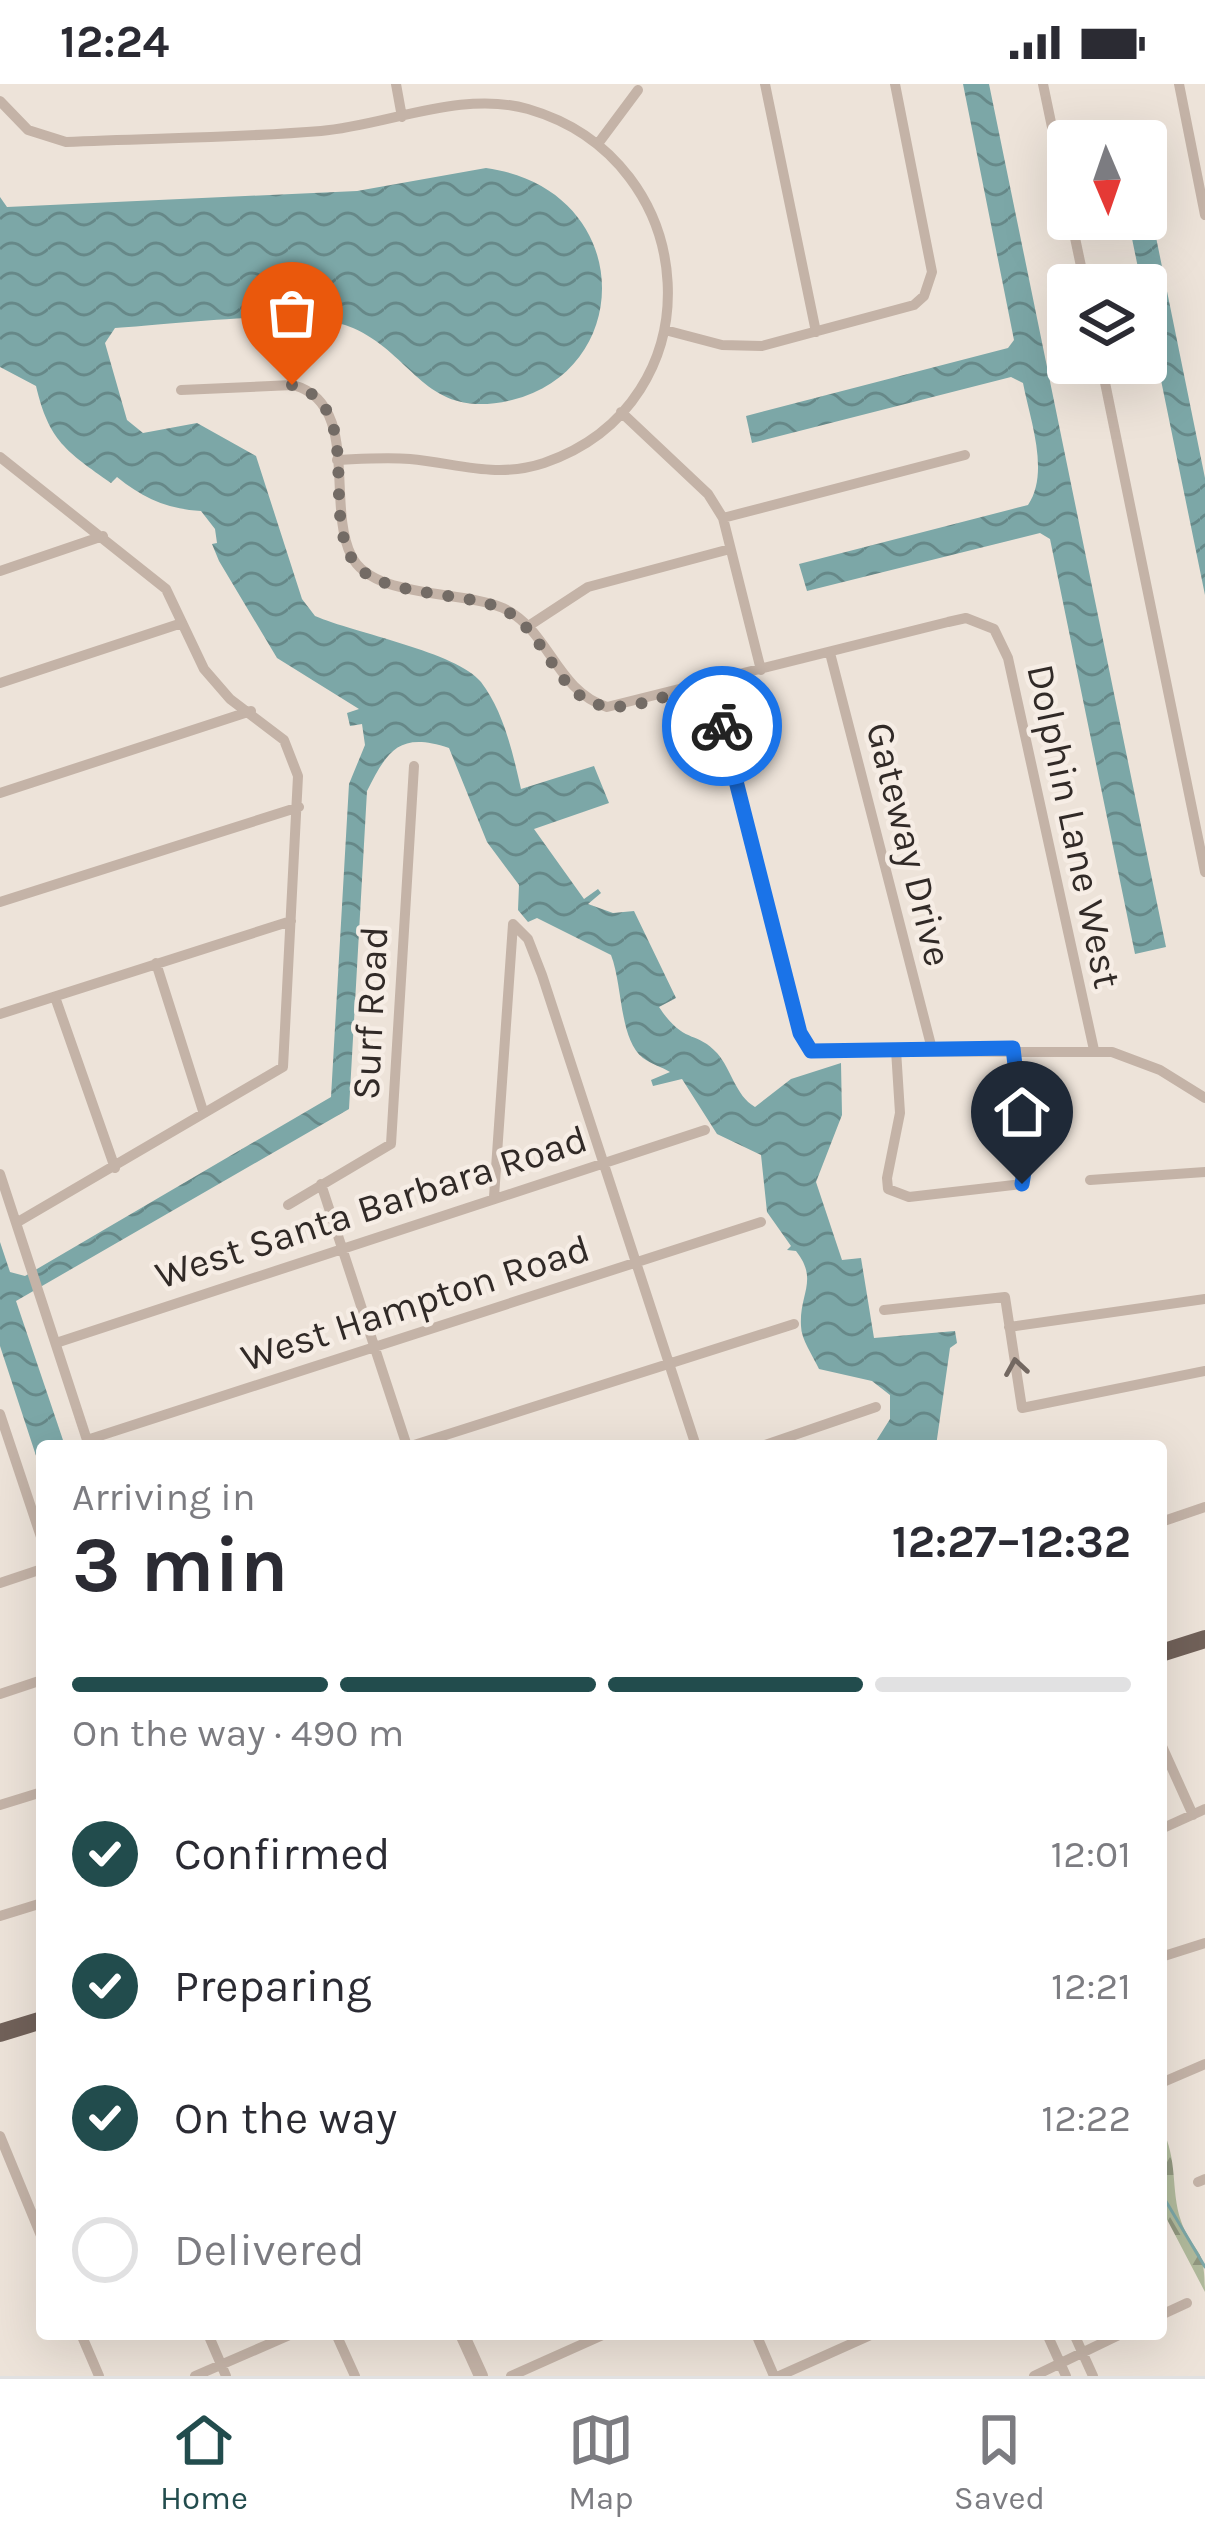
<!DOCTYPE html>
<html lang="en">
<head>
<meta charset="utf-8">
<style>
  body { margin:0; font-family:Karla,sans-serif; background:#f2f2f3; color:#2b2b33; height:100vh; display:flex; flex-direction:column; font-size:45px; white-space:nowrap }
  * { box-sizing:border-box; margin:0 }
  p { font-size:39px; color:#7c7c81 }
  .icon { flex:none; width:66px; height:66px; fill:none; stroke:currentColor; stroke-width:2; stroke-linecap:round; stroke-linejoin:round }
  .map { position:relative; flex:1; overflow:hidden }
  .sheet { position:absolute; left:36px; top:1356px; width:1131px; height:900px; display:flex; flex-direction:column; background:#fff; border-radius:12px; box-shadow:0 12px 48px #0002 }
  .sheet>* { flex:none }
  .needle { width:78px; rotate:178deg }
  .fabs { position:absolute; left:1047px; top:36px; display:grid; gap:24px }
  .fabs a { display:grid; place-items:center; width:120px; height:120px; border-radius:12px; background:#fff; box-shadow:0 12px 48px #0002; font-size:60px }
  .pin { position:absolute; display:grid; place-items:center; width:102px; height:102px; color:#fff; margin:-123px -51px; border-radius:50% 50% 50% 0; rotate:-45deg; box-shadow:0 0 12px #0007 }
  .pin .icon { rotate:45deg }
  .courier { position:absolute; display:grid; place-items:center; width:120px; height:120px; margin:-60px; border:9px solid #1a73e8; border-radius:50%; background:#fff; color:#222; box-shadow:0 3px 15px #0007 }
  .head em { font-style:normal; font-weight:700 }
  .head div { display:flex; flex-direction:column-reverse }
  .head { display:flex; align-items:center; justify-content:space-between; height:204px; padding:0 36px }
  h1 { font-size:78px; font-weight:700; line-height:90px }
  .bar { display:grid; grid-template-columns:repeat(4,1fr); gap:18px 12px; align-content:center; height:144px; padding:0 36px }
  .bar i { height:15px; border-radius:9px; background:#e1e1e2 }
  .bar .active { background:#224c4d }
  .bar p { grid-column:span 4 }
  ol { padding:0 36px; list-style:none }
  li { display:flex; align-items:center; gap:36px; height:132px }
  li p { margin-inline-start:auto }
  li .icon { padding:12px; border-radius:50%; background:#224c4d; color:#fff; stroke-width:4 }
  li:last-child { color:#7c7c81 }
  li i { width:66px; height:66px; border:6px solid #e1e1e2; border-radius:50% }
  .status { display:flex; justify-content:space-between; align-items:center; height:84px; padding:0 60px; background:#fff; direction:ltr }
  .status svg { height:33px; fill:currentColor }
  .tabs { display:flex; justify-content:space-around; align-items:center; height:168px; border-top:3px solid #e1e1e2; background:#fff; font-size:33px; color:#7c7c81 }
  .tabs a { display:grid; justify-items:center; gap:6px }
  .tabs .active { color:#224c4d }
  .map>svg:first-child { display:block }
  .forest { fill:url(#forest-firs) }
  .water { fill:url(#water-waves) }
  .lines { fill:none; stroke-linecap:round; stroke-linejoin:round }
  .stream { stroke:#7ca7a7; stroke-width:3 }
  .minor { stroke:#c4b3a7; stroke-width:10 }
  .tertiary { stroke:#c4b3a7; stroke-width:14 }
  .primary { stroke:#716159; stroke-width:18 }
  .oneway { stroke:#736861 }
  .done { stroke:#736b65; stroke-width:12; stroke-dasharray:0 21.6 }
  .route { stroke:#1a73e8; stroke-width:15 }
  .labels { text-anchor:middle; stroke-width:9; stroke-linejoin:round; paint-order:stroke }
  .street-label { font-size:39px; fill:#312a27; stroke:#f6ede5 }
</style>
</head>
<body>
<div class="status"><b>12:24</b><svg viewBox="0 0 49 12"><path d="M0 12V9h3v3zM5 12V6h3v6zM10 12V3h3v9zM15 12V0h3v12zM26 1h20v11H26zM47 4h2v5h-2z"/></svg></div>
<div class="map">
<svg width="1205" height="2292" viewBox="0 0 1205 2292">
  <defs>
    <pattern id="forest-firs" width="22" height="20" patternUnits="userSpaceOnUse" patternTransform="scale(3)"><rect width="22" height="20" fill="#b1ba9c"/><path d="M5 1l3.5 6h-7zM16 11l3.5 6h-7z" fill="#91977f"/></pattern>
    <pattern id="water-waves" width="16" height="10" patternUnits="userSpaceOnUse" patternTransform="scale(3)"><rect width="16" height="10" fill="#7ca7a7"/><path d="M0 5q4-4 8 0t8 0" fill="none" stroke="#688"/></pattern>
  </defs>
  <rect width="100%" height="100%" fill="#ede3d9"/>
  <path class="forest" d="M 1161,2042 C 1179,2078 1170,2104 1181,2137 C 1194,2173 1205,2158 1205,2208 L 1161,2124 Z"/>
  <path class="water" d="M 963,0 L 989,0 L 1166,863 L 1135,870 L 1050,455 L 1040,449 L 807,507 L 799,480 L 1028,421 C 1050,388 1030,336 1023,299 L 1011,293 L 752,359 L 746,332 L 1008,264 L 1014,256 Z
    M 486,84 C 635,105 637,285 512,316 C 425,337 416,272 353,244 C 303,222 174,241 115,244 L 105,259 L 127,336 L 143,349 L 197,339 L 256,372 L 302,515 L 315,532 C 354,549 457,568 481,598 C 504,628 513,670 521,705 L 594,682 L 609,719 L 534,745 L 584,815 L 598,805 L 601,809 L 588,820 L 613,829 L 634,827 L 676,914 L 659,923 C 684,961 696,946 717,969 C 732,986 735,1011 755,1023 L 791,995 L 841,979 L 842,1031 L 816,1098 L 842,1176 L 861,1174 L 874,1254 L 955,1247 L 957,1259 L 950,1264 L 936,1362 L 873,1362 L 890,1335 L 890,1311 L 872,1297 L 819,1285 C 813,1272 801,1255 801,1242 C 799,1210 819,1196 796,1167 L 787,1166 L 791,1162 L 767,1128 L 761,1071 L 717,1050 L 682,995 L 653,1002 L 651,996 L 670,988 C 662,983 651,980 643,974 C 619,955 623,902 611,871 L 537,834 L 528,838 L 518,826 L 519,801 L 487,758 L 449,664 C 400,648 388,665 367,707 L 349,1025 L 16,1217 L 65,1362 L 42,1362 L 42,1390 L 0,1262 L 0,1158 L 10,1188 L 25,1192 L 331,1013 L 349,700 L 365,661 L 362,640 L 350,642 L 347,629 L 359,625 L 277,574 L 219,477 L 212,460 L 217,459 L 215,445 L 201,427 C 167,425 143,414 117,393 L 111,399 C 66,367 49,357 36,302 L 0,283 L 0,113 L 7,123 L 357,107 Z
    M 1146,104 L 1205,394 L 1205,511 L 1128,135 L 1146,135 Z"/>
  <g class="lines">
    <path class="stream" d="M 1161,2109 L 1205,2183"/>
    <path class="minor" d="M 396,0 L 402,33
      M 765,0 L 816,248
      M 1043,0 L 1068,120
      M 1179,0 L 1205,131
      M 0,17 L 28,46 L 66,58 C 151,54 236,54 321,47 C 388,41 461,6 528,25 C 704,76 719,319 544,379 C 496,395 457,379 410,375 C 385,373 361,375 337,376
      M 600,57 L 638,6
      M 1071,135 L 1085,201
      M 665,246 L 722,261 L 762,262 L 914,221 L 924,212 L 932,188 L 895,0
      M 1101,279 L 1205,788
      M 181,306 L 293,301 C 361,319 326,420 351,471 C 371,515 462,506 503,524 C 550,546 555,606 607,623 L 948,538 L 966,534 L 994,545 L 1008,574 L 1094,966
      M 621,328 L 708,410 L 723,434 L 761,586
      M 0,373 L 166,505 L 204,585 L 230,615 L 284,656 L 298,692 L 283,983 L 16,1139
      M 723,434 L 965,371
      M 0,487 L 103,452
      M 530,541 L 588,503 L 730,465
      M 830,569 L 932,965
      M 711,598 L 800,949 L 811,967 L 1112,968 L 1160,986 L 1205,1014
      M 0,599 L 182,539
      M 0,709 L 251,627
      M 0,818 L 299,723
      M 513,840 L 528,855 L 542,891 L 696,1362
      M 156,879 L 203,1027
      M 55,913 L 115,1084
      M 0,930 L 291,837
      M 896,966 L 900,1029 L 887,1094 L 888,1105 L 909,1113 L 1023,1100 L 1026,1076 L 1013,965
      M 0,1090 L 88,1359
      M 1090,1096 L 1205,1088
      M 321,1100 L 407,1362
      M 494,1113 L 513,840
      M 288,1121 L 391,1060 L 414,682
      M 884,1226 L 1005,1213 L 1022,1324 L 1205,1287
      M 1009,1243 L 1205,1215
      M 56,1259 L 705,1046
      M 0,1330 L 42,1456
      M 87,1356 L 761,1138
      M 411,1362 L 794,1240
      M 762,1362 L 876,1323
      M 1161,1438 L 1205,1423
      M 0,1499 L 42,1485
      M 0,1610 L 42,1596
      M 1161,1660 L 1193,1731
      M 0,1721 L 42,1708
      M 1161,1745 L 1205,1725
      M 0,1832 L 42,1819
      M 1161,1873 L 1205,1859
      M 1161,1999 L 1205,1980
      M 0,2052 L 42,2154
      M 1198,2098 L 1205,2095
      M 1161,2231 L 1187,2219
      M 81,2250 L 99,2292
      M 208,2250 L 226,2292
      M 336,2250 L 355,2292
      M 756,2250 L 774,2292
      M 1047,2250 L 1066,2292
      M 1074,2250 L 1093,2292
      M 195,2292 L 292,2250
      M 511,2292 L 605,2250
      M 779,2292 L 873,2250
      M 1034,2292 L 1121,2250"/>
    <path class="tertiary" d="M 462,2250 L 481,2292"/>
    <path class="primary" d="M 1161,1569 L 1205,1555
      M 0,1949 L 42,1936"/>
  </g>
  <defs><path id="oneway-chevron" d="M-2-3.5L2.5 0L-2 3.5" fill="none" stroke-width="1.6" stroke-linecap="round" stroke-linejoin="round" transform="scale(3)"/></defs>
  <use class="oneway" href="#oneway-chevron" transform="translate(1016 1283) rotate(-99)"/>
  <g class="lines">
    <path class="done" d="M 292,301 C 367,321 319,427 354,478 C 378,513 462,507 500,524 C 546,543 554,613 604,622 C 636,627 680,606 711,598 L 722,642"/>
    <path class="route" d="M 722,642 L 800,949 L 811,967 L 1013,964 L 1026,1076 L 1022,1100"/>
  </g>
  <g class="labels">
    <g class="street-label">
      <text transform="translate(1075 742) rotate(78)" y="14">Dolphin Lane West</text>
      <text transform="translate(910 760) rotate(76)" y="14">Gateway Drive</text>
      <text transform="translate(369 929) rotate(-87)" y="14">Surf Road</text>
      <text transform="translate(371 1122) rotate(-18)" y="14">West Santa Barbara Road</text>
      <text transform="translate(415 1218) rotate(-18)" y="14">West Hampton Road</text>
    </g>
  </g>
</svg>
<div class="fabs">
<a><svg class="needle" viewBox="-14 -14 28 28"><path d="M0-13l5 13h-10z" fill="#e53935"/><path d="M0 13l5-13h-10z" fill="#7c7c81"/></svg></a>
<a><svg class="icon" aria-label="layers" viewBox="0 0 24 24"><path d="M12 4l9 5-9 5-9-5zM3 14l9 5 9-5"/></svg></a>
</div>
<div class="pin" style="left:292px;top:301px;background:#ea580c"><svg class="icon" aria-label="bag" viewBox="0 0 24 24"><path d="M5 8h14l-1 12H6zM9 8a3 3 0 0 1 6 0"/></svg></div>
<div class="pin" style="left:1022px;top:1100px;background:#1f2937"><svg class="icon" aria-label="home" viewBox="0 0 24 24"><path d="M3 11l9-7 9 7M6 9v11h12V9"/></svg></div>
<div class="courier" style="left:722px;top:642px"><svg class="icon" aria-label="bike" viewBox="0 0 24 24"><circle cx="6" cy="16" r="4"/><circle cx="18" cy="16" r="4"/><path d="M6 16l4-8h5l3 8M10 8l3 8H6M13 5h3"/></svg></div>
<section class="sheet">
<div class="head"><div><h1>3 min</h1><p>Arriving in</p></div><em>12:27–12:32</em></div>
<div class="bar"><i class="active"></i><i class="active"></i><i class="active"></i><i></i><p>On the way · 490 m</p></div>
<ol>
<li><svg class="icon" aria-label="check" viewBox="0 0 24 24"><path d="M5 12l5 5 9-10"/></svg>Confirmed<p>12:01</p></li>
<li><svg class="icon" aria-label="check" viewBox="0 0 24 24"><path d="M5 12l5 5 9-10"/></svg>Preparing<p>12:21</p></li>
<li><svg class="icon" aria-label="check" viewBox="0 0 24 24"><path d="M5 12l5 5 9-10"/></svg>On the way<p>12:22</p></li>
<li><i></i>Delivered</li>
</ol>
</section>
</div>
<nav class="tabs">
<a class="active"><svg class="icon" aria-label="home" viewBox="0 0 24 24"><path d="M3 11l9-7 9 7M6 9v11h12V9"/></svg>Home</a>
<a><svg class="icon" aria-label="map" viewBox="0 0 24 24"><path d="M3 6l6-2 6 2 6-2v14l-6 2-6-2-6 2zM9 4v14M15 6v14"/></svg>Map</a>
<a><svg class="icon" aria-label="saved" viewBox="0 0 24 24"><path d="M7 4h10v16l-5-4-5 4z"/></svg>Saved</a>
</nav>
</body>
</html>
